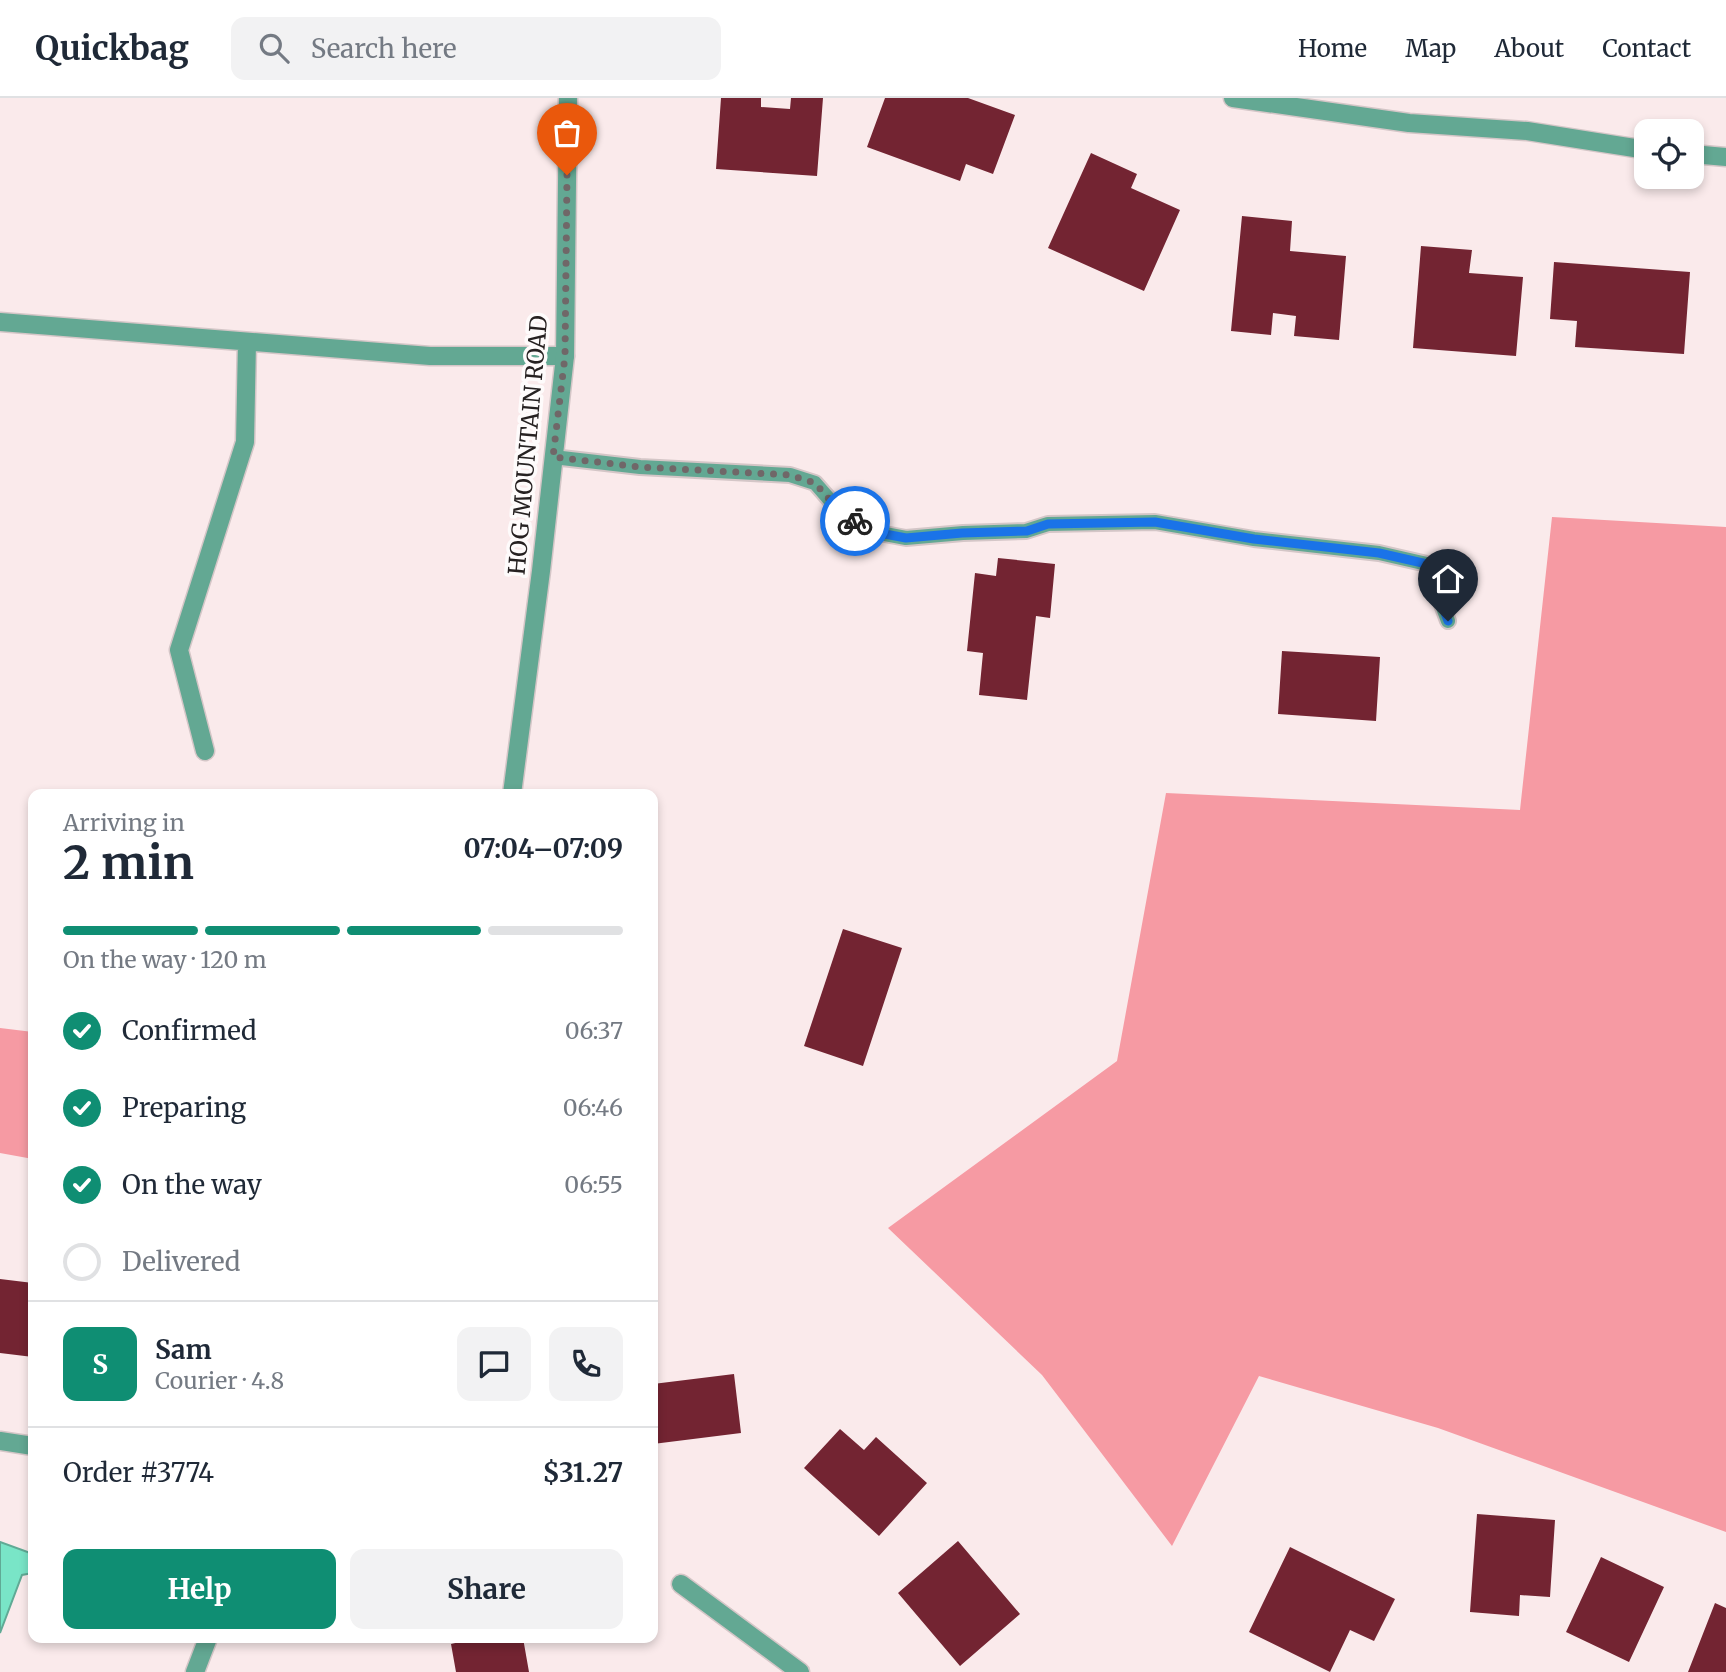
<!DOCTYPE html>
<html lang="en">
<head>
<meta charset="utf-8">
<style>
  body { margin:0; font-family:Merriweather,serif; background:#f2f2f3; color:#1f2937; height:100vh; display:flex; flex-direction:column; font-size:26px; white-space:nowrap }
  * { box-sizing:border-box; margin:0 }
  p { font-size:23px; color:#747a83 }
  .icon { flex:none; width:38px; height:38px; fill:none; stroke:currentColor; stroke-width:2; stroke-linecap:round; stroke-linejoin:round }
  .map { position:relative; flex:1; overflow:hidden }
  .drawer { position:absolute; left:28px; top:691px; width:630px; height:854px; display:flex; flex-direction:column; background:#fff; border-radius:14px; box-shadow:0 4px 10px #0003 }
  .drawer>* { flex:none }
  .fabs { position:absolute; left:1634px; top:21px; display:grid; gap:14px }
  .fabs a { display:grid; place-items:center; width:70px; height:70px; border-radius:14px; background:#fff; box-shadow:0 4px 10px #0003; font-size:35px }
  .pin { position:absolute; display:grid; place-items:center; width:60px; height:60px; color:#fff; margin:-72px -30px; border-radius:50% 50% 50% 0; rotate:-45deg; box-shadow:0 0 7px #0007 }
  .pin .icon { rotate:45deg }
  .courier { position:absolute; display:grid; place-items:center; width:70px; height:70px; margin:-35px; border:5px solid #1a73e8; border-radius:50%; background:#fff; color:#222; box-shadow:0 2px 9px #0007 }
  .head em { font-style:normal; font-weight:700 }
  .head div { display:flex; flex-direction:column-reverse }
  .head { display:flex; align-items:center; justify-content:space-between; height:119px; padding:0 35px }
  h1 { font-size:46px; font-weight:700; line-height:52px }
  .bar { display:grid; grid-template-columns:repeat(4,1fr); gap:10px 7px; align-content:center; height:84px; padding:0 35px }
  .bar i { height:9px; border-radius:5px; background:#e0e1e3 }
  .bar .active { background:#0f8e73 }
  .bar p { grid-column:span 4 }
  .line { display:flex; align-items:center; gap:18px; padding:0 35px; border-top:2px solid #e0e1e3 }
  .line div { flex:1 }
  .round { display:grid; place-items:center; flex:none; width:74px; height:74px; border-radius:14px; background:#f2f2f3 }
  ol { padding:0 35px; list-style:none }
  li { display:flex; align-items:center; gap:21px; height:77px }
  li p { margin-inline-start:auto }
  li .icon { padding:7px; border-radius:50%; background:#0f8e73; color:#fff; stroke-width:4 }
  li:last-child { color:#747a83 }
  li i { width:38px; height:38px; border:4px solid #e0e1e3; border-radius:50% }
  .primary-button { display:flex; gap:14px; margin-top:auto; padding:14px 35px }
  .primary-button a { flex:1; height:80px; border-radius:14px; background:#0f8e73; color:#fff; font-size:28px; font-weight:700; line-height:80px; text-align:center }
  .primary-button a+a { background:#f2f2f3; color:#1f2937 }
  header { display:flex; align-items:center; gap:42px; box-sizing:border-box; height:98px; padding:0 35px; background:#fff; border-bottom:2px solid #e0e1e3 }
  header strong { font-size:33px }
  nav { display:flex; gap:38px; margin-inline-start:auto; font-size:24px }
  .search { width:490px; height:63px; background:#f2f2f3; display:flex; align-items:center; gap:18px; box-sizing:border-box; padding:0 24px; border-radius:14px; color:#747a83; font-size:26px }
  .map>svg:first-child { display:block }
  .forest { fill:#f69aa3 }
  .water { fill:#79e5c7; stroke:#60aa95; stroke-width:2 }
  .building { fill:#732432 }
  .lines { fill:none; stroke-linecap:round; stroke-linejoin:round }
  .service-casing { stroke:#d4c6c7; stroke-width:18 }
  .minor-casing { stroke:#d4c6c7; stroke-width:21 }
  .tertiary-casing { stroke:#d4c6c7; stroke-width:21 }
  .service { stroke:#63a893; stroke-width:14 }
  .minor { stroke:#63a893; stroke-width:18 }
  .tertiary { stroke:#63a893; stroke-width:18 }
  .done { stroke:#706768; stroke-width:7; stroke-dasharray:0 12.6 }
  .route { stroke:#1a73e8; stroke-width:9 }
  .labels { text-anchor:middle; stroke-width:7; stroke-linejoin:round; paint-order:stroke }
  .street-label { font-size:23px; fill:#262121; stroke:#fefbfb }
</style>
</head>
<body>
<header>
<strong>Quickbag</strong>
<div class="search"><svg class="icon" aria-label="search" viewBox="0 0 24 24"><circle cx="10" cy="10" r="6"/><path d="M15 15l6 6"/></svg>Search here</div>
<nav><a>Home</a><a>Map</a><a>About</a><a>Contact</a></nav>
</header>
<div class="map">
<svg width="1726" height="1574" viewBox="0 0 1726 1574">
  <rect width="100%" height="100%" fill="#faeaeb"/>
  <path class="forest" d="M 1552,419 L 1726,429 L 1726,1434 L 1438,1330 L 1259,1278 L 1172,1448 L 1042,1277 L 888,1130 L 1117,963 L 1166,695 L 1520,712 Z
    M 0,930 L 33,934 L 33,1061 L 0,1055 Z"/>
  <path class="water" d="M 0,1444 L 33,1456 L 33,1475 L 22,1477 L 0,1535 Z"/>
  <path class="building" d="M 721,0 L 761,0 L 761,9 L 790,11 L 791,0 L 823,0 L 817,78 L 716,71 Z
    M 885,0 L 968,0 L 1015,17 L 993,76 L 966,66 L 960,83 L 867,49 Z
    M 1091,55 L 1137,76 L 1131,90 L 1180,112 L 1144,193 L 1048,150 Z
    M 1242,118 L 1292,123 L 1290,153 L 1346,158 L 1339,242 L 1294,238 L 1296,218 L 1273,215 L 1271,237 L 1231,233 Z
    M 1421,148 L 1472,152 L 1469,175 L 1523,179 L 1516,258 L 1413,250 Z
    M 1554,164 L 1690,174 L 1684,256 L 1575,249 L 1577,223 L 1550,221 Z
    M 998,460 L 1055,466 L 1050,520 L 1036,518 L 1027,602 L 979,597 L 983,555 L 967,553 L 975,475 L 996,478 Z
    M 1282,553 L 1380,559 L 1376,623 L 1278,616 Z
    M 843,831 L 902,850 L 863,968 L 804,948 Z
    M 0,1181 L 33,1185 L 33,1259 L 0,1255 Z
    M 734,1276 L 741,1335 L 653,1346 L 653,1286 Z
    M 840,1331 L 864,1352 L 876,1339 L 927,1385 L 879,1438 L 804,1370 Z
    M 1477,1416 L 1555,1422 L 1550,1499 L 1520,1497 L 1519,1518 L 1470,1514 Z
    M 958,1443 L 1020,1516 L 960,1568 L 898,1495 Z
    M 1290,1449 L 1395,1501 L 1374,1543 L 1350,1532 L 1330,1574 L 1249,1534 Z
    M 1601,1459 L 1664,1489 L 1629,1564 L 1566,1534 Z
    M 1715,1505 L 1726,1510 L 1726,1574 L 1688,1574 Z
    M 463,1540 L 523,1540 L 529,1574 L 456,1574 L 451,1546 L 464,1543 Z"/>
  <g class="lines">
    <defs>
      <path id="service" d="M 553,359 L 640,369 L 790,377 L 815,385 L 836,409 L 869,433 L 906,440 L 963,435 L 1026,433 L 1048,426 L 1155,424 L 1254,441 L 1379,455 L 1427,466 L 1448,523"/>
      <path id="minor" d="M 1233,0 L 1409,25 L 1527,33 L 1647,52
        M 1692,56 L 1726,59
        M 0,224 L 430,258 L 565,258
        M 205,653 L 179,552 L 245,344 L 247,244
        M 0,1343 L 33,1348
        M 681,1486 L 800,1574"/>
      <path id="tertiary" d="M 512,696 L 541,473 L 565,258 L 568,0
        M 195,1574 L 208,1540"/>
    </defs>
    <use href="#service" class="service-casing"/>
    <use href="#minor" class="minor-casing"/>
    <use href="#tertiary" class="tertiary-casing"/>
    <use href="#service" class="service"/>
    <use href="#minor" class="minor"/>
    <use href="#tertiary" class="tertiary"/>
  </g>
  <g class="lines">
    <path class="done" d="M 567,77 L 565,258 L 553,359 L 640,369 L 790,377 L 815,385 L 836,409 L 855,423"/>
    <path class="route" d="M 855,423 L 869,433 L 906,440 L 962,435 L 1027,433 L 1048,426 L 1155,424 L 1254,441 L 1379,455 L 1427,466 L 1448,523"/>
  </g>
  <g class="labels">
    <g class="street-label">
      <text transform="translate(528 347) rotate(-85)" y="8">HOG MOUNTAIN ROAD</text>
    </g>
  </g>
</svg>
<div class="fabs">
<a><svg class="icon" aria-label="locate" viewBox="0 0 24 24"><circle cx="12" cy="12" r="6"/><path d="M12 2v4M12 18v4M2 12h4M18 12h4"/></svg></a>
</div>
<div class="pin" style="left:567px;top:77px;background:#ea580c"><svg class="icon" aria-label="bag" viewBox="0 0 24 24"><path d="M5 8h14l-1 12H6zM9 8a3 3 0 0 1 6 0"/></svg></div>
<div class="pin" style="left:1448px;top:523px;background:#1f2937"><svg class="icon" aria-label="home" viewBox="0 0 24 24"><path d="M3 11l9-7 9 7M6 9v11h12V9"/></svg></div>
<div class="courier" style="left:855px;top:423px"><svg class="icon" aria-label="bike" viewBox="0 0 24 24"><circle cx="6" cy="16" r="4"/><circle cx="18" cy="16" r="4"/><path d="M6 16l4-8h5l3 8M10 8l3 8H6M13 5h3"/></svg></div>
<section class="drawer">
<div class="head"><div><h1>2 min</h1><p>Arriving in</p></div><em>07:04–07:09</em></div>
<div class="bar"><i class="active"></i><i class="active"></i><i class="active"></i><i></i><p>On the way · 120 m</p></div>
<ol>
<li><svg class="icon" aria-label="check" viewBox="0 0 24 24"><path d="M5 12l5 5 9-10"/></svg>Confirmed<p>06:37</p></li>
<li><svg class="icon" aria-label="check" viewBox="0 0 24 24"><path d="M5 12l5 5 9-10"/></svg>Preparing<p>06:46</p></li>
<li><svg class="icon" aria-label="check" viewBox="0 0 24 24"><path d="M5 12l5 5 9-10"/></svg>On the way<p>06:55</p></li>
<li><i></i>Delivered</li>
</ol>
<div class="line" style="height:126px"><b class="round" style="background:#0f8e73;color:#fff">S</b><div><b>Sam</b><p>Courier · 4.8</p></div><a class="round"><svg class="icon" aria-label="chat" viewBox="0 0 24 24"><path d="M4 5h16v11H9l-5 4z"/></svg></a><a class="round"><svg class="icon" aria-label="phone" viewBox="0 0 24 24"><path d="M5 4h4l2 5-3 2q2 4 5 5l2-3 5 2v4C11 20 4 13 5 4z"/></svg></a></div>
<div class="line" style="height:91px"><div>Order #3774</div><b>$31.27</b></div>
<div class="primary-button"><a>Help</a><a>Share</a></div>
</section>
</div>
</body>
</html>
